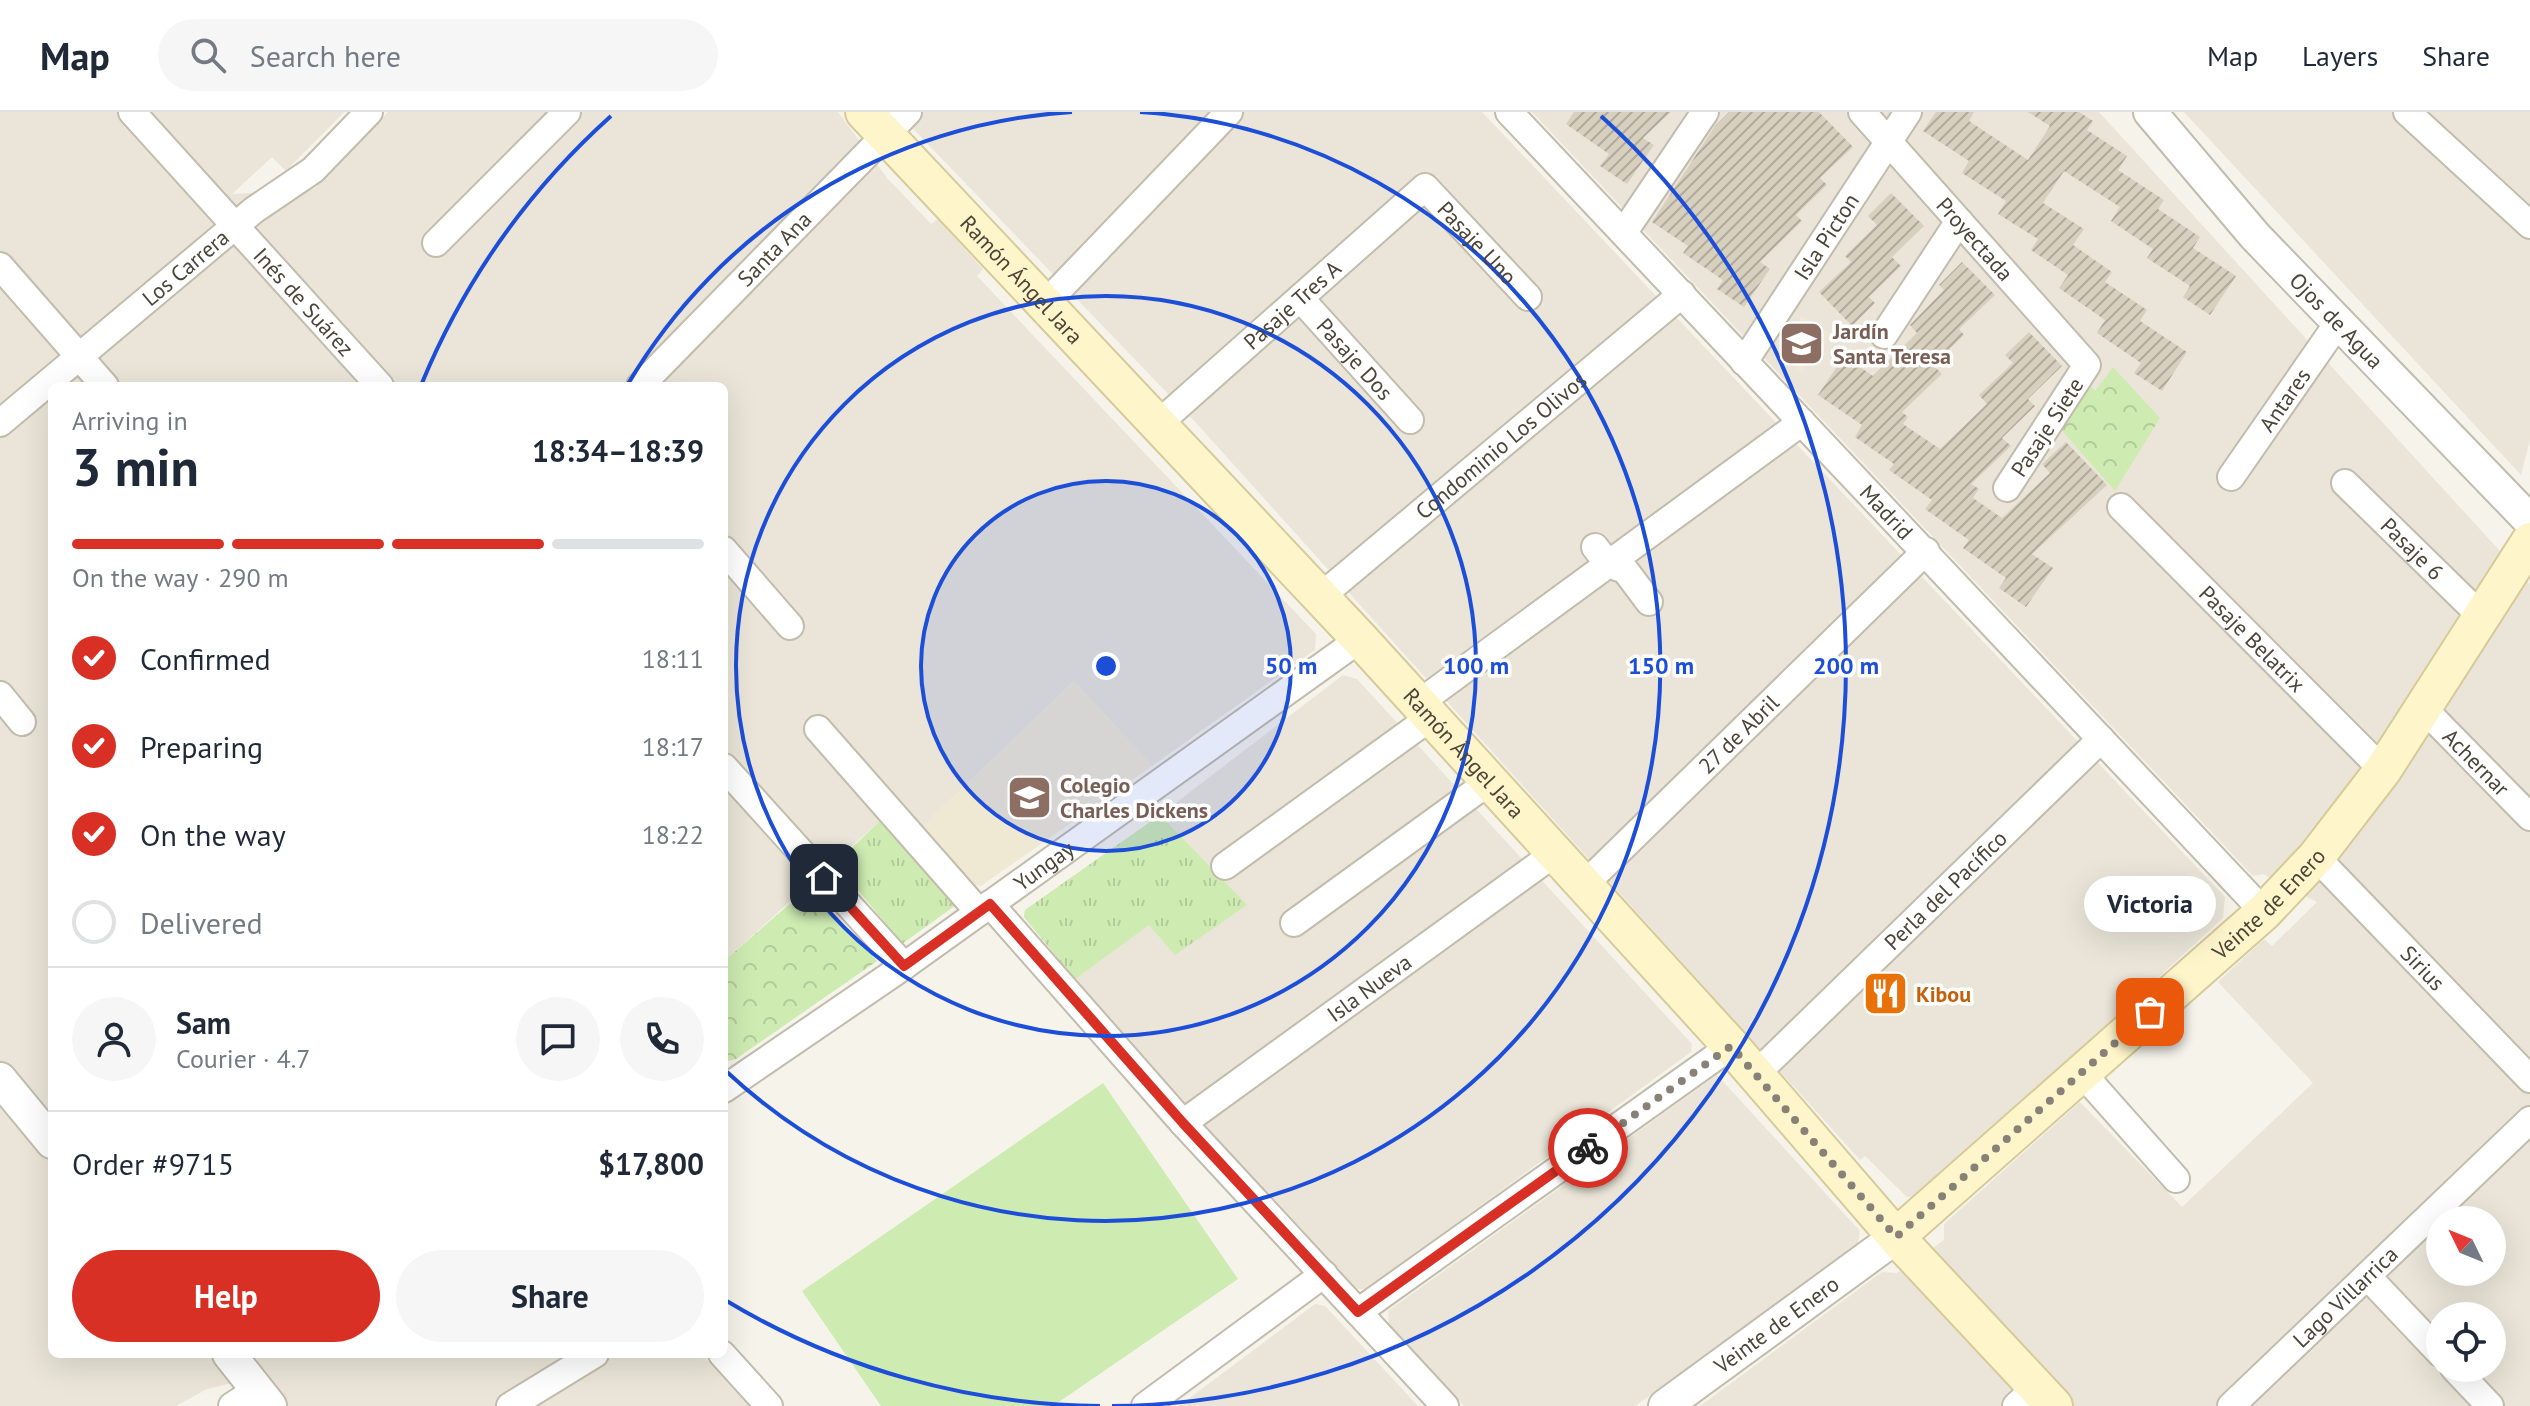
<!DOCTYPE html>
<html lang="en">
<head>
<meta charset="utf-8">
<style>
  body { margin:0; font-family:"PT Sans",sans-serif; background:#f6f6f7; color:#1f2937; height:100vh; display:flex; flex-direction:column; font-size:30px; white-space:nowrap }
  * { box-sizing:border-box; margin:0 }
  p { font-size:26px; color:#747a83 }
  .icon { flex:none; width:44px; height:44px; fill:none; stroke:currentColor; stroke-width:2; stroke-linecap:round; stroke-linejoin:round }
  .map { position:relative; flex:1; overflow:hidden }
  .side { position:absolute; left:48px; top:270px; width:680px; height:976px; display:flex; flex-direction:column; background:#fff; border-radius:12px; box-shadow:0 8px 32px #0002 }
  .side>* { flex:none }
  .needle { width:52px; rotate:313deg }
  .tools { position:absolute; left:2426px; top:1094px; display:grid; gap:16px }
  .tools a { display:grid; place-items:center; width:80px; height:80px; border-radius:50%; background:#fff; box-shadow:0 8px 32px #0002; font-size:40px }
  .pin { position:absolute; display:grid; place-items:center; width:68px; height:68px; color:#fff; margin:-34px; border-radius:16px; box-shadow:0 4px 12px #0006 }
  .courier { position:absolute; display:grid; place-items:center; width:80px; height:80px; margin:-40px; border:6px solid #d93025; border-radius:50%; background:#fff; color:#222; box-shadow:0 2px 10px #0007 }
  .bubble { position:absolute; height:56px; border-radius:28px; background:#fff; box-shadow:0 8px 32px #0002; font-size:26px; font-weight:700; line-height:56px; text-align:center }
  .head em { font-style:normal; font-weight:700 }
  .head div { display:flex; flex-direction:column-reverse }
  .head { display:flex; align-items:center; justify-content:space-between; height:136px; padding:0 24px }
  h1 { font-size:52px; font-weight:700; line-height:60px }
  .bar { display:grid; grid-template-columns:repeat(4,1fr); gap:12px 8px; align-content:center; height:96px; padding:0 24px }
  .bar i { height:10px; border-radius:6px; background:#e0e1e3 }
  .bar .active { background:#d93025 }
  .bar p { grid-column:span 4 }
  .line { display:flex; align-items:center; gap:20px; padding:0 24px; border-top:2px solid #e0e1e3 }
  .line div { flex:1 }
  .round { display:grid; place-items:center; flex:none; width:84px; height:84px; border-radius:42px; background:#f6f6f7 }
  ol { padding:0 24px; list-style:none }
  li { display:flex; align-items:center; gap:24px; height:88px }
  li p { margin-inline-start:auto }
  li .icon { padding:8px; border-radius:50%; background:#d93025; color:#fff; stroke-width:4 }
  li:last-child { color:#747a83 }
  li i { width:44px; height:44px; border:4px solid #e0e1e3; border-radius:50% }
  .cta { display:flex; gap:16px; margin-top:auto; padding:16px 24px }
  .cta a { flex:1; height:92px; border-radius:48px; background:#d93025; color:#fff; font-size:32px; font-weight:700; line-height:92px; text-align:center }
  .cta a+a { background:#f6f6f7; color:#1f2937 }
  header { display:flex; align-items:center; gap:48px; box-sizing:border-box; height:112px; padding:0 40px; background:#fff; border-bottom:2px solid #e0e1e3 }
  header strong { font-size:38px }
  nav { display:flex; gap:44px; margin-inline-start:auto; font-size:28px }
  .search { width:560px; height:72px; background:#f6f6f7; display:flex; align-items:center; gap:20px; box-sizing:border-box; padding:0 28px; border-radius:44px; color:#747a83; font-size:30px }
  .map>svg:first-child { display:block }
  .residential { fill:#eae5d8; fill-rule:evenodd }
  .education { fill:#efe9d4 }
  .grass { fill:url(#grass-tufts) }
  .park { fill:url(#park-crowns) }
  .pitch { fill:#ceebb2 }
  .building { fill:url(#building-hatch) }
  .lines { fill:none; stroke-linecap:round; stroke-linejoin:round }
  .minor-casing { stroke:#c2bcac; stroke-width:30 }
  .tertiary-casing { stroke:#c2bcac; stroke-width:36 }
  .secondary-casing { stroke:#d7ca99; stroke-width:40 }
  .minor { stroke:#fff; stroke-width:26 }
  .tertiary { stroke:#fff; stroke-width:32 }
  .secondary { stroke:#fff5cb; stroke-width:36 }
  .done { stroke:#878177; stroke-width:8; stroke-dasharray:0 14.4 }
  .route { stroke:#d93025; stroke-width:10 }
  .ring { fill:none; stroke:#1d4ed8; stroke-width:4 }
  .labels { text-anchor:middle; stroke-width:7; stroke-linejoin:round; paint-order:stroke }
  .street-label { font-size:22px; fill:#4b4438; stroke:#fff }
  .education-label { font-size:22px; font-weight:bold; fill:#785e54; stroke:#fff; text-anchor:start }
  .food-label { font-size:22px; font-weight:bold; fill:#c56008; stroke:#fff; text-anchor:start }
  .centre { fill:#1d4ed8; stroke:#fff; stroke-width:4 }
  .ring-label { font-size:24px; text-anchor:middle; font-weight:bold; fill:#1d4ed8; stroke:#fff; stroke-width:7; stroke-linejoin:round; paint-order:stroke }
</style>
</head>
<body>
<header>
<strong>Map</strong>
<div class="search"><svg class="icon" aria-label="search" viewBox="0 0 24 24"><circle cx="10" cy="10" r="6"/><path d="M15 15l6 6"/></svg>Search here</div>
<nav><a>Map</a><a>Layers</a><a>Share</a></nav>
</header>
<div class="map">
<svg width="2530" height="1294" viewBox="0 0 2530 1294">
  <defs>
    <pattern id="grass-tufts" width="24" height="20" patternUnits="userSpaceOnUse" patternTransform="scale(2)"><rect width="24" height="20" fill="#ceebb2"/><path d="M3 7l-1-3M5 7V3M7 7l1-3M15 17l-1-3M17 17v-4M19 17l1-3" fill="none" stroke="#b2cb9a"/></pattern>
    <pattern id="park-crowns" width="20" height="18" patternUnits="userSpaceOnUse" patternTransform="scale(2)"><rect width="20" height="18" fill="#ceebb2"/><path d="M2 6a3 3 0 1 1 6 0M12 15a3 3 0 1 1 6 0" fill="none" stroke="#b2cb9a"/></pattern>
    <pattern id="building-hatch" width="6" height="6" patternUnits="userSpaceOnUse" patternTransform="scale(2)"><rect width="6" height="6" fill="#d8d0bf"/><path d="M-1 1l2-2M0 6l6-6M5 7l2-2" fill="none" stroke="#b1aa9c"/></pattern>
  </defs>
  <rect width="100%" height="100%" fill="#f6f3eb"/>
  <path class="residential" d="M 0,0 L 344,0 L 286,59 L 272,45 L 232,82 L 314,77 L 388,0 L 838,0 L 888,67 L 931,112 L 938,107 L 983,157 L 977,164 L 1316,522 L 1315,538 L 1152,654 L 1074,569 L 918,719 L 882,707 L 724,849 L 724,274 L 52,274 L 52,1242 L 702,1242 L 749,1294 L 286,1294 L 262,1264 L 207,1277 L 176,1294 L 0,1294 Z
    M 897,0 L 1482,0 L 2225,785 L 2223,806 L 1920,1084 L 1907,1085 L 1865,1044 L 1860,1048 L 1198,313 Z
    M 1532,0 L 2099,0 L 2530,472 L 2530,1294 L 1700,1294 L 1882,1160 L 1897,1161 L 1944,1128 L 1944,1112 L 2080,990 L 2182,1095 L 2313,971 L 2218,870 L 2264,827 L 2272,834 L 2317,790 L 2263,762 L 2253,764 ZM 2440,1108 L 2492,1108 L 2492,1160 L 2440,1160 ZM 2440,1204 L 2492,1204 L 2492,1256 L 2440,1256 Z
    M 2184,0 L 2530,0 L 2530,328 L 2521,363 Z
    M 1343,563 L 1357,567 L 1692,932 L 1691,940 L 1366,1177 L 1352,1177 L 1075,867 L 1024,805 L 1025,798 L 1160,703 Z
    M 1717,963 L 1860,1119 L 1857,1137 L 1635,1294 L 1464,1294 L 1389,1214 L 1388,1199 Z
    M 1315,1192 L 1325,1194 L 1418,1294 L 1179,1294 Z"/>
  <path class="education" d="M 1802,204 L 1829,222 L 1802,260 L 1776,242 Z
    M 1074,569 L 1152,654 L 981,774 L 964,770 L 918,719 Z"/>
  <path class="grass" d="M 1160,703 L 1247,793 L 1175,843 L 1149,813 L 1075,867 L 1024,805 L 1025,798 Z
    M 882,707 L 960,790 L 902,832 L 836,751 Z"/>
  <path class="park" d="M 2113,255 L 2160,306 L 2115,379 L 2058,314 L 2086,269 L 2095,279 Z
    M 808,776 L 877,849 L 736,947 L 724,950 L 724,849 Z"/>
  <path class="pitch" d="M 1103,971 L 1238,1167 L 1053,1294 L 881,1294 L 802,1179 Z"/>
  <path class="building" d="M 1574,0 L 1671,0 L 1643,26 L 1654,33 L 1627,72 L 1600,54 L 1609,42 L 1566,12 Z
    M 1729,0 L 1819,0 L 1853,35 L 1820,66 L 1827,73 L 1796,103 L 1802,109 L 1760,150 L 1770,157 L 1744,195 L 1717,177 L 1723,168 L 1683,141 L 1688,134 L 1652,110 L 1715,14 Z
    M 1936,0 L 1974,0 L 1969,9 L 2028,48 L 2050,14 L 2028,0 L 2079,0 L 2093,9 L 2087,18 L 2127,44 L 2118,58 L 2164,88 L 2158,97 L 2200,125 L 2193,136 L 2236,164 L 2210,203 L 2183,185 L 2190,174 L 2147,146 L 2153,137 L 2111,109 L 2120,95 L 2064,59 L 2043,91 L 2084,117 L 2073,133 L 2112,160 L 2105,170 L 2147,198 L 2140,209 L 2187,240 L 2162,279 L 2134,261 L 2141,251 L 2097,221 L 2105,208 L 2059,176 L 2068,163 L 2031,138 L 2038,127 L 1998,102 L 2006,89 L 1962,61 L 1969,49 L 1923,19 Z
    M 1891,81 L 1924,114 L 1892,145 L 1901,154 L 1869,185 L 1875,191 L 1852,214 L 1819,180 L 1851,150 L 1845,144 L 1877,113 L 1868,104 Z
    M 1962,150 L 1995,183 L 1959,217 L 1964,223 L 1933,253 L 1942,262 L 1902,300 L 1908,305 L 1903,312 L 1940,337 L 1987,292 L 1979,283 L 2013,251 L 2005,243 L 2029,220 L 2062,254 L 2028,287 L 2035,294 L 2002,326 L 2011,334 L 1971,372 L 1979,377 L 1973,386 L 2002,406 L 2050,361 L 2042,352 L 2066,330 L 2107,373 L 2032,442 L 2053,456 L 2026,495 L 1999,476 L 2006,466 L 1963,436 L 1969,428 L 1925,397 L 1932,388 L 1889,358 L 1894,352 L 1855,325 L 1862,313 L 1818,283 L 1844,244 L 1873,264 L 1917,221 L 1910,213 L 1944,178 L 1939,173 Z"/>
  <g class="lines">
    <defs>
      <g id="minor">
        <path id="s1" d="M 132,0 L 380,274"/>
        <path id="s2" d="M 1509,0 L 2264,800"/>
        <path id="s3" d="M 1862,0 L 2087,253 L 2007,376"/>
        <path d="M 2407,0 L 2530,113"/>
        <path d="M 1624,120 L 1705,0"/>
        <path d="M 436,131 L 567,0"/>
        <path d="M 0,154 L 105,274"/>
        <path id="s4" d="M 1300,186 L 1410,308"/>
        <path d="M 1045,192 L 1229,0"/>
        <path d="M 1884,223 L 1959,109"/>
        <path id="s5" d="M 1744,250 L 1908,0"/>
        <path id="s6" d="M 640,274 L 908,0"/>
        <path id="s7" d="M 0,311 L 254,98 L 313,58 L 369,0"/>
        <path id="s8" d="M 1159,311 L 1425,75 L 1528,185"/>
        <path id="s9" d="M 2231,365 L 2338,211"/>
        <path id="s10" d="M 2345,371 L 2479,502"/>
        <path id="s11" d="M 2121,395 L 2383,658"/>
        <path d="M 1595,435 L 1608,452 L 1625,458 L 1649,490"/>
        <path d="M 724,438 L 790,514"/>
        <path id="s12" d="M 1320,485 L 1682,182"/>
        <path d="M 0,583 L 22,610"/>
        <path d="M 1419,591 L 1802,310"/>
        <path id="s13" d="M 2423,596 L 2530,705"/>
        <path d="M 818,617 L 979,800"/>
        <path d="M 724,655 L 904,854"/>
        <path id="s14" d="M 2316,745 L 2530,967"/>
        <path d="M 1225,754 L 1431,605"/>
        <path id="s15" d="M 1584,773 L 1926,439"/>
        <path d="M 990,792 L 1183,1011 L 1445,1294"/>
        <path d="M 1294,811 L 1490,669"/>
        <path d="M 2081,960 L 2176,1067"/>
        <path id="s16" d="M 1756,962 L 2101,627"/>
        <path id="s17" d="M 724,977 L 904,854 L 1360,527"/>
        <path id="s18" d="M 1183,1011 L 1555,741"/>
        <path d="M 2368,1165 L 2440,1241"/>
        <path d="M 1358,1200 L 1731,934"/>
        <path d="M 722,1242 L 769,1294"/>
        <path d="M 2454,1256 L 2490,1294"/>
        <path d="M 232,1294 L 258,1277"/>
        <path d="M 510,1294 L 595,1242"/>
        <path d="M 1145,1294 L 1324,1162"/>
        <path d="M 2016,1294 L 2036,1275"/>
        <path id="s19" d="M 2231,1294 L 2530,1008"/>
      </g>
      <g id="tertiary">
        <path id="s20" d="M 2150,0 L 2255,124 L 2530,409"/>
        <path d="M 0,967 L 52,1030"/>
        <path d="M 229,1242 L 270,1294"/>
        <path id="s21" d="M 1665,1294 L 1896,1125"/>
      </g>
      <g id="secondary">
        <path id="s22" d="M 864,0 L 1360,527 L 1731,934 L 1896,1125 L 2054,1294"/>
        <path id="s23" d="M 1896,1125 L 2264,800 L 2316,745 L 2383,658 L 2530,429"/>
      </g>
    </defs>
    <use href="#minor" class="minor-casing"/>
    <use href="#tertiary" class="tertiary-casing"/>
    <use href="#secondary" class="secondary-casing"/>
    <use href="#minor" class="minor"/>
    <use href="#tertiary" class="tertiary"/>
    <use href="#secondary" class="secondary"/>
  </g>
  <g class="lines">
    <path class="done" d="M 1588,1036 L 1731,934 L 1896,1125 L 2150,900"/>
    <path class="route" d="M 824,766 L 904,854 L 990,792 L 1183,1011 L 1358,1200 L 1588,1036"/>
  </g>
  <circle cx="1106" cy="554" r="185" fill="#1d4ed8" fill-opacity=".12"/>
  <g class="ring">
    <circle cx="1106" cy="554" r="185"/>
    <circle cx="1106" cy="554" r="370"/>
    <path d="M628 272A555 555 0 0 1 1072 0M1140 0A555 555 0 1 1 727 960"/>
    <path d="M1100 1294A740 740 0 0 1 725 1188M422 271A740 740 0 0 1 611 4M1601 4A740 740 0 0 1 1112 1294"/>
  </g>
  <defs>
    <symbol id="school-square" viewBox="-11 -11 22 22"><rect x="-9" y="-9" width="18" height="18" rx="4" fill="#8d6e63" stroke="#fff"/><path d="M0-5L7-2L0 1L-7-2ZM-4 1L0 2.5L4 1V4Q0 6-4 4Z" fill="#fff"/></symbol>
    <symbol id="restaurant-square" viewBox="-11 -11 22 22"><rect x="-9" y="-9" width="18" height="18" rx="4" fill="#e8710a" stroke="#fff"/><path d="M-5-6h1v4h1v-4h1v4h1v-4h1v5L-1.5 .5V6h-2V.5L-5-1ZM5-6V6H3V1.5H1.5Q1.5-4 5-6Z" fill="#fff"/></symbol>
  </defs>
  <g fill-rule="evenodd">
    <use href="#school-square" x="1776" y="206" width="51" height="51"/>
    <use href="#school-square" x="1004" y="660" width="51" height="51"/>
    <use href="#restaurant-square" x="1860" y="856" width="51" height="51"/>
  </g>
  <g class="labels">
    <g class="street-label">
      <text dy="8" stroke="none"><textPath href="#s5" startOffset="150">Isla Picton</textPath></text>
      <text dy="8" stroke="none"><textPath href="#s3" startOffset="170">Proyectada</textPath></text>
      <text dy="8" stroke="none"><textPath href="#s8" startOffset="432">Pasaje Uno</textPath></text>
      <text dy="8" stroke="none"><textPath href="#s6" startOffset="192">Santa Ana</textPath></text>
      <text dy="8" stroke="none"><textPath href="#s7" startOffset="242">Los Carrera</textPath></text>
      <text dy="8" stroke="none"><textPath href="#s22" startOffset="230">Ramón Ángel Jara</textPath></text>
      <text dy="8" stroke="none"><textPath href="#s1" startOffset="256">Inés de Suárez</textPath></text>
      <text dy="8" stroke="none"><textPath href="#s8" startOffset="178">Pasaje Tres A</textPath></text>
      <text dy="8" stroke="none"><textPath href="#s20" startOffset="280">Ojos de Agua</textPath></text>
      <text dy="8" stroke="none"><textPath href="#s4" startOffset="82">Pasaje Dos</textPath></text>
      <text dy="8" stroke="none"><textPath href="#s9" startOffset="94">Antares</textPath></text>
      <text transform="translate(2047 315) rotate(-57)" y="8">Pasaje Siete</text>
      <text dy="8" stroke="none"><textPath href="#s12" startOffset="236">Condominio Los Olivos</textPath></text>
      <text dy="8" stroke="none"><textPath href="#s2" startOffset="550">Madrid</textPath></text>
      <text dy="8" stroke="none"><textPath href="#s10" startOffset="94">Pasaje 6</textPath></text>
      <text dy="8" stroke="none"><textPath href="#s11" startOffset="186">Pasaje Belatrix</textPath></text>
      <text dy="8" stroke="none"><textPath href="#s15" startOffset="216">27 de Abril</textPath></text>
      <text dy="8" stroke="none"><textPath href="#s22" startOffset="878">Ramón Ángel Jara</textPath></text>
      <text dy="8" stroke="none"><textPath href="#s13" startOffset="76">Achernar</textPath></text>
      <text dy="8" stroke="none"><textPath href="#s17" startOffset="390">Yungay</textPath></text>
      <text dy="8" stroke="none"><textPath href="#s16" startOffset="264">Perla del Pacífico</textPath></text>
      <text dy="8" stroke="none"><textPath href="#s23" startOffset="500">Veinte de Enero</textPath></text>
      <text dy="8" stroke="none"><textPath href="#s14" startOffset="154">Sirius</textPath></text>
      <text dy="8" stroke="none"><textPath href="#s18" startOffset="230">Isla Nueva</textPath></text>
      <text dy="8" stroke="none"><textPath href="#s19" startOffset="158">Lago Villarrica</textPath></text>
      <text dy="8" stroke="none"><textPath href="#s21" startOffset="138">Veinte de Enero</textPath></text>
    </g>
    <g class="education-label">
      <text x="1833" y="227">Jardín<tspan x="1833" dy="25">Santa Teresa</tspan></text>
      <text x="1060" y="681">Colegio<tspan x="1060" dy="25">Charles Dickens</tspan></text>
    </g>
    <g class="food-label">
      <text x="1916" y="890">Kibou</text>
    </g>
  </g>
  <circle cx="1106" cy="554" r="12" class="centre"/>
  <g class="ring-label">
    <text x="1291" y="562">50 m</text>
    <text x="1476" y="562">100 m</text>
    <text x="1661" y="562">150 m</text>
    <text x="1846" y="562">200 m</text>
  </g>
</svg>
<div class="tools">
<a><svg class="needle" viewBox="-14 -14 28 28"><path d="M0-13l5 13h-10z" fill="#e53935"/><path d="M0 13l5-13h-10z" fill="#747a83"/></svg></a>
<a><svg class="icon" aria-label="locate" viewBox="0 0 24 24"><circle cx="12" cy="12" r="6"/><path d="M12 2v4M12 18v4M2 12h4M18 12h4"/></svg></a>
</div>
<div class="pin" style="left:2150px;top:900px;background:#ea580c"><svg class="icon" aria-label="bag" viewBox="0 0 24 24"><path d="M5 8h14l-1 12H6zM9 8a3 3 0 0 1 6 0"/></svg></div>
<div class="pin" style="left:824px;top:766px;background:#1f2937"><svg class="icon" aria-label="home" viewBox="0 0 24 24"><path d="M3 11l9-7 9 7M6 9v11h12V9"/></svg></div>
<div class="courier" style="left:1588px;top:1036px"><svg class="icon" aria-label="bike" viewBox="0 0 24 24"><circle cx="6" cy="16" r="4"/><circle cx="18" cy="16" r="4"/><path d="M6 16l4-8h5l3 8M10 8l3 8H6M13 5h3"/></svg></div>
<div class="bubble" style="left:2084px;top:764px;width:132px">Victoria</div>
<section class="side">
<div class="head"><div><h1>3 min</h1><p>Arriving in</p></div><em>18:34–18:39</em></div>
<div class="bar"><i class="active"></i><i class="active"></i><i class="active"></i><i></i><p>On the way · 290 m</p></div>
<ol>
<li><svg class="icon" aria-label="check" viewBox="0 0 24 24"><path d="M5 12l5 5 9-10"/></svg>Confirmed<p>18:11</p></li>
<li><svg class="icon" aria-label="check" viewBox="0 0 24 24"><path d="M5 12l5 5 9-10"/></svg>Preparing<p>18:17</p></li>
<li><svg class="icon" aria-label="check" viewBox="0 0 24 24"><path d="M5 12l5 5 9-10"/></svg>On the way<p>18:22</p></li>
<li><i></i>Delivered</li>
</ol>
<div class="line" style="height:144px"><a class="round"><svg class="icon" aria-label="person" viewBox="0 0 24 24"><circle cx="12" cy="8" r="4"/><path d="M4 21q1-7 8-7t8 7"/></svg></a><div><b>Sam</b><p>Courier · 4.7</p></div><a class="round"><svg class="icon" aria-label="chat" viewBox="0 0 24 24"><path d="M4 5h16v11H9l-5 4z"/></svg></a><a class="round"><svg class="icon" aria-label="phone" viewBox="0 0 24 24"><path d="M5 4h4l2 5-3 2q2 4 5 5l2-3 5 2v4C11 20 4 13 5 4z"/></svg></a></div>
<div class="line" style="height:104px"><div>Order #9715</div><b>$17,800</b></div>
<div class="cta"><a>Help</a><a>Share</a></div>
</section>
</div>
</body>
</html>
